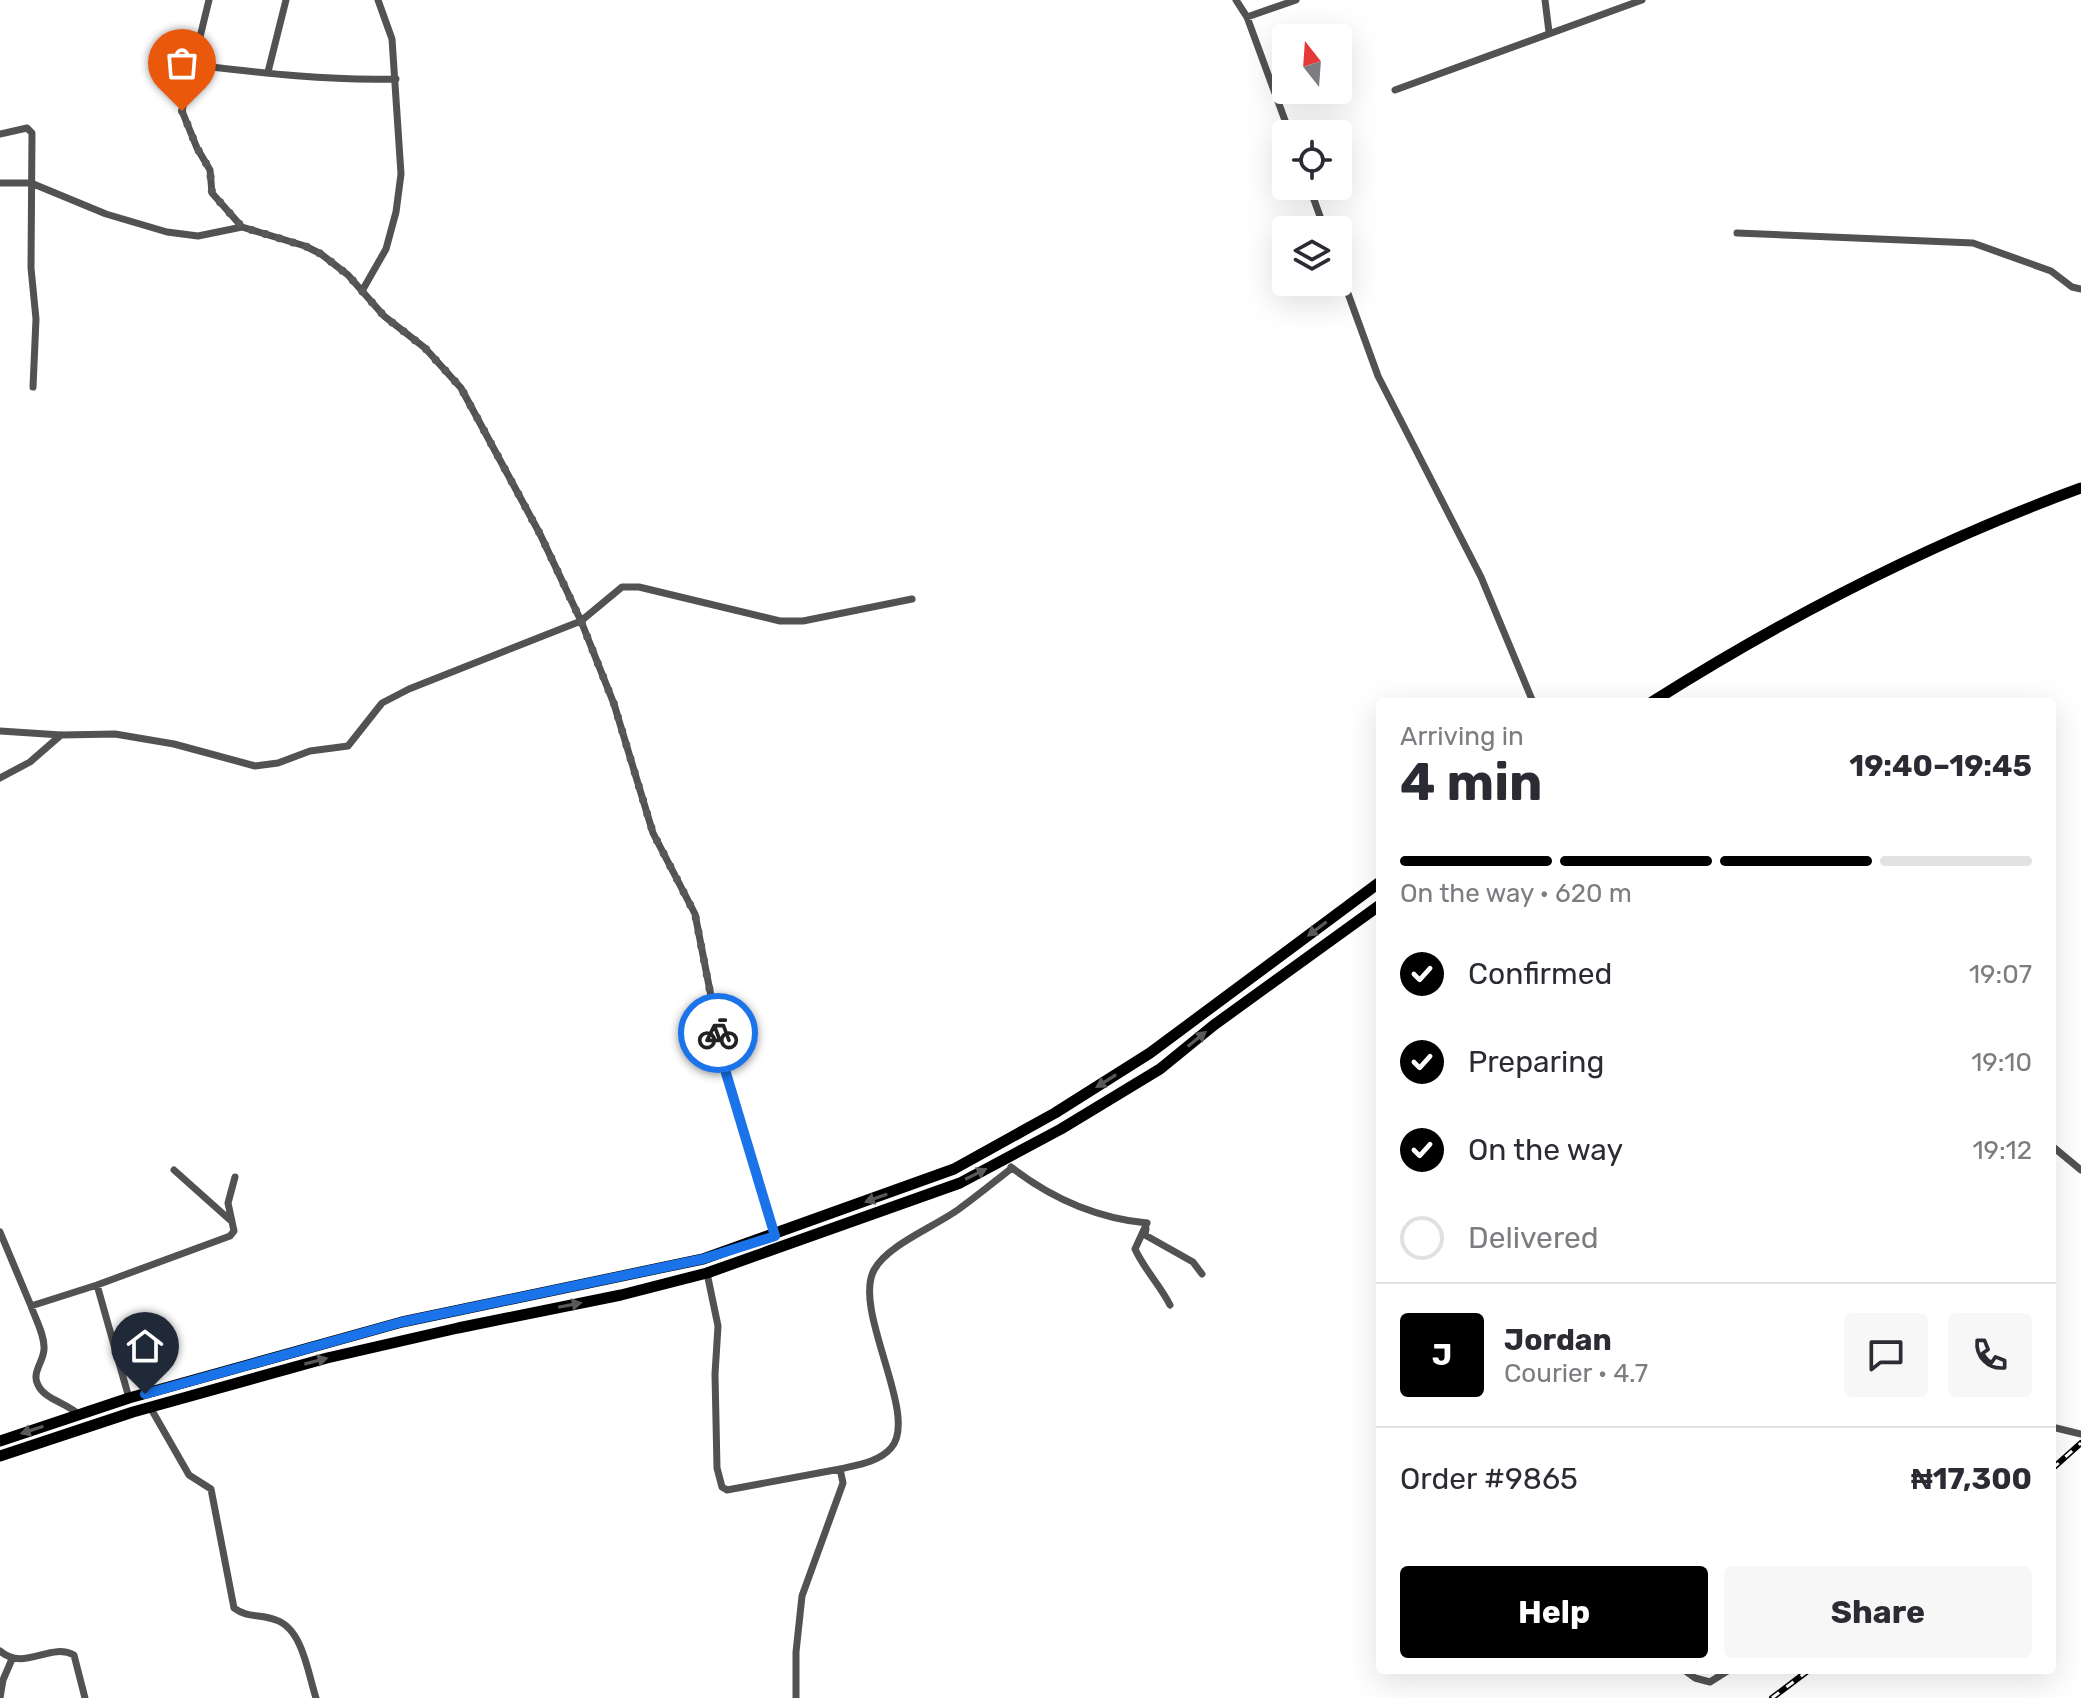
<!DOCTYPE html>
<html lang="en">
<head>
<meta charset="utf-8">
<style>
  body { margin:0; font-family:Rubik,sans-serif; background:#f7f7f7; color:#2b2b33; height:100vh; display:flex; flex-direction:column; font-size:30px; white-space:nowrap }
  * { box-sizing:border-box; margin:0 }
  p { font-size:26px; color:#7c7c81 }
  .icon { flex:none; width:44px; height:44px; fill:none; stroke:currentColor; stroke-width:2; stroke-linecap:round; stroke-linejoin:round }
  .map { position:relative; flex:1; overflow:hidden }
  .sheet { position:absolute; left:1376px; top:698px; width:680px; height:976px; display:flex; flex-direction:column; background:#fff; border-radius:8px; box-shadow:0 8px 32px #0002 }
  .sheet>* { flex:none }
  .needle { width:52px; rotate:343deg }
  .tools { position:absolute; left:1272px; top:24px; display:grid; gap:16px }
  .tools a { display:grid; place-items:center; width:80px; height:80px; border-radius:8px; background:#fff; box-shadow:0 8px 32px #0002; font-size:40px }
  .pin { position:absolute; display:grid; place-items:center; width:68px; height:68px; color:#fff; margin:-82px -34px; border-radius:50% 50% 50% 0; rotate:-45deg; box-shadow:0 0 8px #0007 }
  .pin .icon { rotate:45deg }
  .courier { position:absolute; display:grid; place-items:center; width:80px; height:80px; margin:-40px; border:6px solid #1a73e8; border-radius:50%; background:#fff; color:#222; box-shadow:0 2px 10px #0007 }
  .head em { font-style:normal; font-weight:700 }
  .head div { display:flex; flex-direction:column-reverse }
  .head { display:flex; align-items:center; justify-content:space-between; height:136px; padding:0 24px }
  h1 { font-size:52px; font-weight:700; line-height:60px }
  .bar { display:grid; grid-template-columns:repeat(4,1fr); gap:12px 8px; align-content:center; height:96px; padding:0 24px }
  .bar i { height:10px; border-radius:6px; background:#e1e1e2 }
  .bar .current { background:#000 }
  .bar p { grid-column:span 4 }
  .line { display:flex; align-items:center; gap:20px; padding:0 24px; border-top:2px solid #e1e1e2 }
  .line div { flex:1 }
  .round { display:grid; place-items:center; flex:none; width:84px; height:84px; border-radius:8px; background:#f7f7f7 }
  ol { padding:0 24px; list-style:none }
  li { display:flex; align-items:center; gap:24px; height:88px }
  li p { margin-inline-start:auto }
  li .icon { padding:8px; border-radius:50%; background:#000; color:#fff; stroke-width:4 }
  li:last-child { color:#7c7c81 }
  li i { width:44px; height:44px; border:4px solid #e1e1e2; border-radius:50% }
  .cta { display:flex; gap:16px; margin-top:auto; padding:16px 24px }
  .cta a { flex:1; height:92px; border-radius:8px; background:#000; color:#fff; font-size:32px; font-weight:700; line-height:92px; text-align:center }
  .cta a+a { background:#f7f7f7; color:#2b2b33 }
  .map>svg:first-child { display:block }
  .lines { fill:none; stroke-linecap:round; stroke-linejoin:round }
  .street { stroke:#525252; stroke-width:7 }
  .primary { stroke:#000; stroke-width:11 }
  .rail-casing { stroke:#000; stroke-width:6 }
  .rail { stroke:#fff; stroke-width:3; stroke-dasharray:9; stroke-linecap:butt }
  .oneway { fill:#595959 }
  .done { stroke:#595959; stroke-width:8; stroke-dasharray:0 14.4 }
  .route { stroke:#1a73e8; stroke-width:10 }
</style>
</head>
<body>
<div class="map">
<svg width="2081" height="1698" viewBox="0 0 2081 1698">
  <rect width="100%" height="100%" fill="#fff"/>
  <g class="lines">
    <path class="street" d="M 209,0 L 182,111 L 197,148 L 210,170 L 212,193 L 242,227 L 305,246 L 321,254 L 348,275 L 384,316 L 425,348 L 461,388 L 540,534 L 581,621 L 614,704 L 653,833 L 695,914 L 726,1073 L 775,1236
      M 1236,0 L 1247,17 L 1290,134
      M 1545,0 L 1549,32
      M 1247,17 L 1296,0
      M 195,65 C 262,73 328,81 396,79
      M 268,72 L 286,0
      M 1395,90 L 1642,0
      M 0,134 L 27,128 L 32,133 L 31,268 L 36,319 L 33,387
      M 0,183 L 31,183 L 106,214 L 167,232 L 198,236 L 242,227
      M 1309,186 L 1325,230
      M 1737,233 L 1973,243 L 2051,271 L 2072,287 L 2081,289
      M 1338,266 L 1378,376 L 1481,577 L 1533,702
      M 362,291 L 386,249 L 396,212 L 401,174 L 392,39 L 378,0
      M 0,731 L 61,735 L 115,734 L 174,744 L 255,766 L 278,763 L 310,751 L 348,746 L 382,703 L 409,689 L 581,621 L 622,587 L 639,587 L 780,621 L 803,621 L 912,599
      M 0,778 L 30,762 L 61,735
      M 2052,1146 L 2081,1170
      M 1011,1167 C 1051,1198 1096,1218 1147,1223
      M 174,1170 L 230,1220
      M 1147,1223 L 1135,1249 C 1144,1269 1160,1285 1170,1305
      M 1146,1229 L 1145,1235 L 1193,1262 L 1202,1274
      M 0,1232 L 31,1306 L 97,1285 L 230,1236 L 234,1231 L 228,1203 L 235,1177
      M 707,1273 L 718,1326 L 715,1374 L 717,1468 L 722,1487 L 727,1490 L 840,1469 L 843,1483 L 802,1596 L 796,1652 L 796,1698
      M 97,1285 L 129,1398
      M 31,1306 C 35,1318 45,1335 44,1349 C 44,1361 31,1373 38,1385 C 45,1400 68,1403 79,1415
      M 150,1407 L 189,1475 L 211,1489 L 234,1608 C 247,1618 261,1614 276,1620 C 303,1629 308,1674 316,1698
      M 2052,1427 L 2081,1434
      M 840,1469 C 857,1465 879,1462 891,1448 C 920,1416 852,1311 874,1270 C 887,1245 936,1226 959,1209 C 977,1196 994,1182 1012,1168
      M 0,1651 C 24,1672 50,1642 74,1655 L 85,1698
      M 1684,1670 L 1695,1678 L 1710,1682 L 1729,1670
      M 0,1698 L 3,1680 L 12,1659"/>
    <path class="primary" d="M 1652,702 C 1788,616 1930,543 2081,488
      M 0,1441 L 129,1398 L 402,1322 L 703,1259 L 954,1169 L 1055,1113 L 1150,1053 L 1380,882
      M 0,1456 L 133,1412 L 327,1358 L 458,1328 L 621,1295 L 707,1273 L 960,1183 L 1061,1129 L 1160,1069 L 1214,1025 L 1380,905"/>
    <defs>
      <path id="rail" d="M 2052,1469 L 2081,1443
        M 1772,1698 L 1809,1670"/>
    </defs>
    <use href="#rail" class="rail-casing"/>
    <use href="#rail" class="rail"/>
  </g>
  <defs><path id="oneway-solid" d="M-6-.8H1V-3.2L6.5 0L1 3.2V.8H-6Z" transform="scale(2)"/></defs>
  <g class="oneway">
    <use href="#oneway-solid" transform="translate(1317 929) rotate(143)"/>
    <use href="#oneway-solid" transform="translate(1197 1039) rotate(-39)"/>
    <use href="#oneway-solid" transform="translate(1106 1081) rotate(148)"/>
    <use href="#oneway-solid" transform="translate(976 1174) rotate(-26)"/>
    <use href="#oneway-solid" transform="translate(876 1198) rotate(160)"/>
    <use href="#oneway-solid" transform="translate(570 1305) rotate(-11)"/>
    <use href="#oneway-solid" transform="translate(316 1361) rotate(-15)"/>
    <use href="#oneway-solid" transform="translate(32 1430) rotate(162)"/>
  </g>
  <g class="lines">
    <path class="done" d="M 182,111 L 197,148 L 210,170 L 212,193 L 242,227 L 305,246 L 321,254 L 348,275 L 384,316 L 425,348 L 461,388 L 540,534 L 581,621 L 614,704 L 653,833 L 695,914 L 718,1033"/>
    <path class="route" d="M 145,1394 L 402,1322 L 703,1259 L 775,1236 L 726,1073 L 718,1033"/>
  </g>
</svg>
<div class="tools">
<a><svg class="needle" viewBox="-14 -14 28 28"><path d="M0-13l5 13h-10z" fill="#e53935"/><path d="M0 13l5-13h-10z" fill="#7c7c81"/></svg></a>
<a><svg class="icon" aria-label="locate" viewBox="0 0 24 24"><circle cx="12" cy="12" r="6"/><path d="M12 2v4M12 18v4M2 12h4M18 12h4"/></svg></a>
<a><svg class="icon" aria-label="layers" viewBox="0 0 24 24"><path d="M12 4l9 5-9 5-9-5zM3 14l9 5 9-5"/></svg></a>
</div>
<div class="pin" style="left:182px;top:111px;background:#ea580c"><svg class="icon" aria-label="bag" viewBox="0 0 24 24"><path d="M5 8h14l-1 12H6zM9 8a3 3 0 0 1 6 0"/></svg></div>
<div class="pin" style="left:145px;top:1394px;background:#1f2937"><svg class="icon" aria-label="home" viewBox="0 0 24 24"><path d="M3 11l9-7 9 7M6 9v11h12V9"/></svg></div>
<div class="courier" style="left:718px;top:1033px"><svg class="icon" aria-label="bike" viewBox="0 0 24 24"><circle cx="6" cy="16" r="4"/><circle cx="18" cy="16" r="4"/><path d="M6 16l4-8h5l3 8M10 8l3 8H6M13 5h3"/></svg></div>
<section class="sheet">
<div class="head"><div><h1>4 min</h1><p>Arriving in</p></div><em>19:40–19:45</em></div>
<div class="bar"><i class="current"></i><i class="current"></i><i class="current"></i><i></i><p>On the way · 620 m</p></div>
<ol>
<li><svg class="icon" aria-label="check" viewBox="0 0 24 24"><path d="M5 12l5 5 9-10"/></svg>Confirmed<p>19:07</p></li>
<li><svg class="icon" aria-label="check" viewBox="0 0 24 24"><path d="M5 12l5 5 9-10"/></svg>Preparing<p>19:10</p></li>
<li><svg class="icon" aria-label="check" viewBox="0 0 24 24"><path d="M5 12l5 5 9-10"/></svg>On the way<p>19:12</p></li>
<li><i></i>Delivered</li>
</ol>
<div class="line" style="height:144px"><b class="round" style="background:#000;color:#fff">J</b><div><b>Jordan</b><p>Courier · 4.7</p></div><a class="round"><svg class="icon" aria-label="chat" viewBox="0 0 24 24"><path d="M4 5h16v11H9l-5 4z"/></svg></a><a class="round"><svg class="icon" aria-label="phone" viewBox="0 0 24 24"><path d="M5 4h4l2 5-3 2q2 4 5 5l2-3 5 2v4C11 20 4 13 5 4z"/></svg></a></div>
<div class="line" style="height:104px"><div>Order #9865</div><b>₦17,300</b></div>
<div class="cta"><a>Help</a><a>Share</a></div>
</section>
</div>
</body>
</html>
